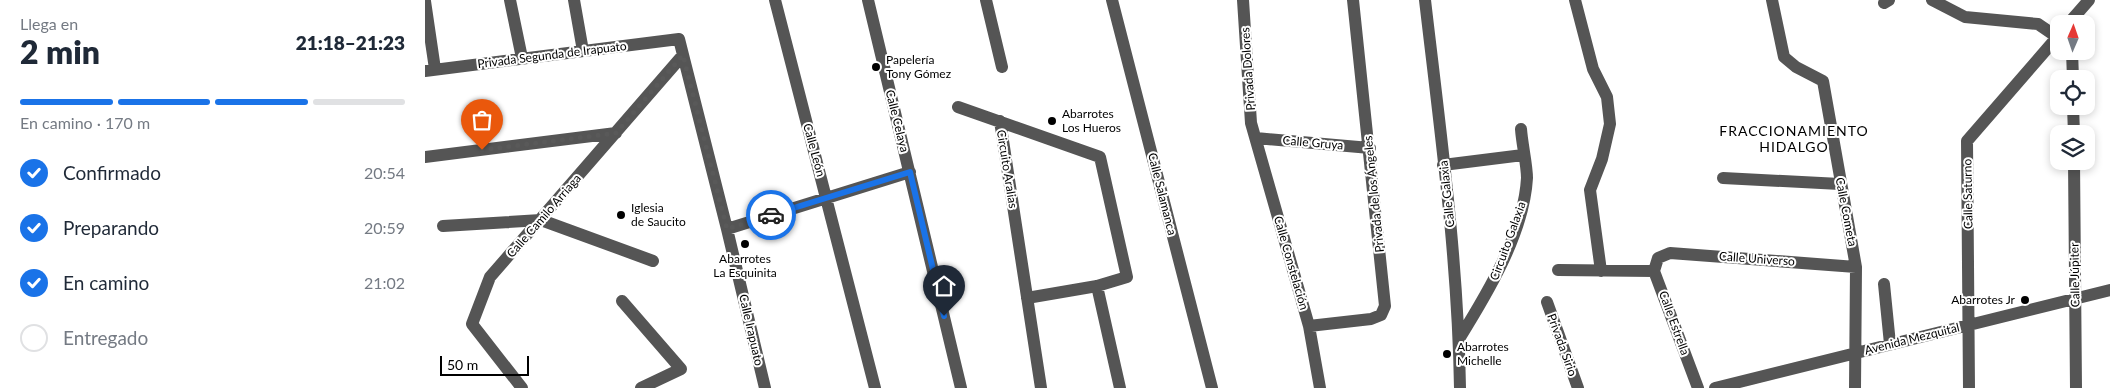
<!DOCTYPE html>
<html lang="es">
<head>
<meta charset="utf-8">
<style>
  body { margin:0; font-family:Lato,sans-serif; background:#f6f6f7; color:#1f2937; height:100vh; display:flex; flex-direction:column; font-size:19px; white-space:nowrap }
  * { box-sizing:border-box; margin:0 }
  p { font-size:16px; color:#747a83 }
  .icon { flex:none; width:28px; height:28px; fill:none; stroke:currentColor; stroke-width:2; stroke-linecap:round; stroke-linejoin:round }
  .map { position:relative; flex:1; overflow:hidden }
  .drawer { display:flex; flex-direction:column; background:#fff; width:425px }
  .drawer>* { flex:none }
  .needle { width:32px; rotate:2deg }
  .tools { position:absolute; left:1625px; top:15px; display:grid; gap:10px }
  .tools a { display:grid; place-items:center; width:45px; height:45px; border-radius:10px; background:#fff; box-shadow:0 2px 8px #0003; font-size:25px }
  .scale { position:absolute; left:15px; bottom:12px; width:89px; box-sizing:border-box; padding-left:5px; border:2px solid #000; border-top:0; font-size:14px; line-height:18px; white-space:nowrap; color:#000; -webkit-text-stroke:4px #fff; paint-order:stroke }
  .pin { position:absolute; display:grid; place-items:center; width:42px; height:42px; color:#fff; margin:-51px -21px; border-radius:50% 50% 50% 0; rotate:-45deg; box-shadow:0 0 5px #0007 }
  .pin .icon { rotate:45deg }
  .courier { position:absolute; display:grid; place-items:center; width:50px; height:50px; margin:-25px; border:4px solid #1a73e8; border-radius:50%; background:#fff; color:#222; box-shadow:0 1px 6px #0007 }
  .headline em { font-style:normal; font-weight:800 }
  .headline div { display:flex; flex-direction:column-reverse }
  .headline { display:flex; align-items:center; justify-content:space-between; height:85px; padding:0 20px }
  h1 { font-size:32px; font-weight:800; line-height:38px }
  .bar { display:grid; grid-template-columns:repeat(4,1fr); gap:8px 5px; align-content:center; height:60px; padding:0 20px }
  .bar i { height:6px; border-radius:4px; background:#e0e1e3 }
  .bar .selected { background:#1a73e8 }
  .bar p { grid-column:span 4 }
  ol { padding:0 20px; list-style:none }
  li { display:flex; align-items:center; gap:15px; height:55px }
  li p { margin-inline-start:auto }
  li .icon { padding:5px; border-radius:50%; background:#1a73e8; color:#fff; stroke-width:4 }
  li:last-child { color:#747a83 }
  li i { width:28px; height:28px; border:2px solid #e0e1e3; border-radius:50% }
  main { display:flex; flex:1; min-height:0 }
  .map>svg:first-child { display:block }
  .lines { fill:none; stroke-linecap:round; stroke-linejoin:round }
  .minor { stroke:#555; stroke-width:12 }
  .done { stroke:#595959; stroke-width:5; stroke-dasharray:0 9 }
  .route { stroke:#1a73e8; stroke-width:6 }
  .poi-dot { fill:#000; stroke:#fff; stroke-width:2 }
  .labels { text-anchor:middle; stroke-width:4; stroke-linejoin:round; paint-order:stroke }
  .street-label { font-size:12px; fill:#000; stroke:#fff }
  .poi-label { font-size:12px; fill:#000; stroke:#fff; text-anchor:start }
  .neighbourhood-label { font-size:14px; letter-spacing:1px; fill:#000; stroke:#fff }
</style>
</head>
<body>
<main>
<section class="drawer">
<div class="headline"><div><h1>2 min</h1><p>Llega en</p></div><em>21:18–21:23</em></div>
<div class="bar"><i class="selected"></i><i class="selected"></i><i class="selected"></i><i></i><p>En camino · 170 m</p></div>
<ol>
<li><svg class="icon" aria-label="check" viewBox="0 0 24 24"><path d="M5 12l5 5 9-10"/></svg>Confirmado<p>20:54</p></li>
<li><svg class="icon" aria-label="check" viewBox="0 0 24 24"><path d="M5 12l5 5 9-10"/></svg>Preparando<p>20:59</p></li>
<li><svg class="icon" aria-label="check" viewBox="0 0 24 24"><path d="M5 12l5 5 9-10"/></svg>En camino<p>21:02</p></li>
<li><i></i>Entregado</li>
</ol>
</section>
<div class="map">
<svg width="1685" height="388" viewBox="0 0 1685 388">
  <rect width="100%" height="100%" fill="#fff"/>
  <g class="lines">
    <path class="minor" d="M 85,0 L 97,58
      M 149,0 L 158,51
      M 350,0 L 450,388
      M 443,0 L 536,388
      M 561,0 L 577,67
      M 687,0 L 787,388
      M 818,0 L 826,123 L 884,326 L 895,388
      M 1000,0 C 1015,129 1033,258 1035,388
      M 1150,0 L 1168,69 L 1182,97 L 1185,124 L 1177,159 L 1165,190 L 1176,271
      M 1347,0 L 1359,57 L 1371,67 L 1398,81 L 1431,267 L 1430,388
      M 1507,0 L 1540,17 L 1613,24 L 1632,37
      M 0,1 L 10,69
      M 1459,3 L 1464,0
      M 1643,24 L 1664,0
      M 1647,51 L 1648,79
      M 0,71 L 254,39 L 302,229 L 340,388
      M 1648,106 L 1649,134
      M 533,107 L 675,157 L 702,277 L 672,286 L 602,298
      M 575,121 L 616,388
      M 831,138 L 945,148
      M 0,157 L 191,133
      M 1649,161 L 1651,388
      M 1018,165 L 1098,155
      M 1298,178 L 1415,184
      M 18,226 L 116,220 L 228,261
      M 302,229 L 485,172
      M 1133,270 L 1229,271
      M 1459,284 L 1465,344
      M 672,286 L 695,388
      M 197,301 L 256,369 L 216,388
      M 1122,302 L 1153,388
      M 884,326 L 946,319 L 956,315 L 960,306 L 928,0
      M 1034,339 C 1062,294 1099,233 1102,178 C 1102,165 1097,144 1096,129
      M 97,388 L 47,324 L 65,277 L 258,55
      M 1273,388 L 1229,271 L 1233,258 L 1245,253 L 1431,267
      M 1290,388 L 1685,290
      M 1544,388 L 1542,141 L 1634,35"/>
  </g>
  <g class="lines">
    <path class="done" d="M 57,150 L 191,133 L 258,55 L 302,229 L 346,215"/>
    <path class="route" d="M 346,215 L 485,172 L 519,316"/>
  </g>
  <g class="poi-dot">
    <circle cx="451" cy="67" r="5"/>
    <circle cx="627" cy="121" r="5"/>
    <circle cx="196" cy="215" r="5"/>
    <circle cx="320" cy="244" r="5"/>
    <circle cx="1600" cy="300" r="5"/>
    <circle cx="1022" cy="354" r="5"/>
  </g>
  <g class="labels">
    <g class="street-label">
      <text transform="translate(127 55) rotate(-7)" y="4">Privada Segunda de Irapuato</text>
      <text transform="translate(823 69) rotate(-94)" y="4">Privada Dolores</text>
      <text transform="translate(472 121) rotate(76)" y="4">Calle Celaya</text>
      <text transform="translate(888 143) rotate(5)" y="4">Calle Gruya</text>
      <text transform="translate(389 150) rotate(75)" y="4">Calle León</text>
      <text transform="translate(582 169) rotate(81)" y="4">Circuito Aralias</text>
      <text transform="translate(737 194) rotate(76)" y="4">Calle Salamanca</text>
      <text transform="translate(949 194) rotate(-96)" y="4">Privada de los Ángeles</text>
      <text transform="translate(1022 194) rotate(-96)" y="4">Calle Galaxia</text>
      <text transform="translate(1543 194) rotate(-91)" y="4">Calle Saturno</text>
      <text transform="translate(1421 212) rotate(79)" y="4">Calle Cometa</text>
      <text transform="translate(119 216) rotate(-49)" y="4">Calle Camilo Arriaga</text>
      <text transform="translate(1083 241) rotate(-70)" y="4">Circuito Galaxia</text>
      <text transform="translate(1332 259) rotate(4)" y="4">Calle Universo</text>
      <text transform="translate(866 263) rotate(74)" y="4">Calle Constelación</text>
      <text transform="translate(1650 275) rotate(-91)" y="4">Calle Júpiter</text>
      <text transform="translate(1249 323) rotate(70)" y="4">Calle Estrella</text>
      <text transform="translate(326 330) rotate(77)" y="4">Calle Irapuato</text>
      <text transform="translate(1487 339) rotate(-14)" y="4">Avenida Mezquital</text>
      <text transform="translate(1137 345) rotate(70)" y="4">Privada Sirio</text>
    </g>
    <g class="poi-label">
      <text x="461" y="64">Papelería<tspan x="461" dy="14">Tony Gómez</tspan></text>
      <text x="637" y="118">Abarrotes<tspan x="637" dy="14">Los Hueros</tspan></text>
      <text x="206" y="212">Iglesia<tspan x="206" dy="14">de Saucito</tspan></text>
      <text x="320" y="263" text-anchor="middle">Abarrotes<tspan x="320" dy="14">La Esquinita</tspan></text>
      <text x="1590" y="304" text-anchor="end">Abarrotes Jr</text>
      <text x="1032" y="351">Abarrotes<tspan x="1032" dy="14">Michelle</tspan></text>
    </g>
    <g class="neighbourhood-label">
      <text x="1369" y="136">FRACCIONAMIENTO<tspan x="1369" dy="16">HIDALGO</tspan></text>
    </g>
  </g>
</svg>
<div class="tools">
<a><svg class="needle" viewBox="-14 -14 28 28"><path d="M0-13l5 13h-10z" fill="#e53935"/><path d="M0 13l5-13h-10z" fill="#747a83"/></svg></a>
<a><svg class="icon" aria-label="locate" viewBox="0 0 24 24"><circle cx="12" cy="12" r="6"/><path d="M12 2v4M12 18v4M2 12h4M18 12h4"/></svg></a>
<a><svg class="icon" aria-label="layers" viewBox="0 0 24 24"><path d="M12 4l9 5-9 5-9-5zM3 14l9 5 9-5"/></svg></a>
</div>
<div class="scale">50 m</div>
<div class="pin" style="left:57px;top:150px;background:#ea580c"><svg class="icon" aria-label="bag" viewBox="0 0 24 24"><path d="M5 8h14l-1 12H6zM9 8a3 3 0 0 1 6 0"/></svg></div>
<div class="pin" style="left:519px;top:316px;background:#1f2937"><svg class="icon" aria-label="home" viewBox="0 0 24 24"><path d="M3 11l9-7 9 7M6 9v11h12V9"/></svg></div>
<div class="courier" style="left:346px;top:215px"><svg class="icon" aria-label="car" viewBox="0 0 24 24"><path d="M5 17H2v-5l4-1 3-4h7l3 4 3 1v5h-3M9 17h6M6 11h13"/><circle cx="7" cy="17" r="2"/><circle cx="17" cy="17" r="2"/></svg></div>
</div>
</main>
</body>
</html>
